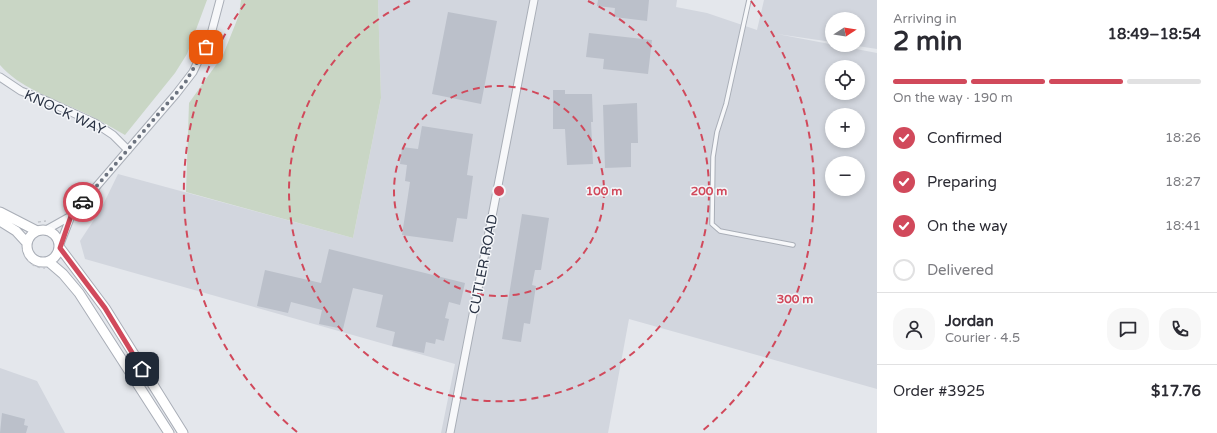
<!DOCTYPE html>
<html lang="en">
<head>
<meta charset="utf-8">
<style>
  body { margin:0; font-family:"Varela Round",sans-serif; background:#f7f7f7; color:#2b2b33; height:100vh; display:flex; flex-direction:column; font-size:15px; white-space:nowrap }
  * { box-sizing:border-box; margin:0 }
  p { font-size:13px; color:#7c7c81 }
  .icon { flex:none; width:22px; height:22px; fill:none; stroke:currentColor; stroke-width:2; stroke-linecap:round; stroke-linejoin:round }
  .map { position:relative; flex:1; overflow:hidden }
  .sheet { display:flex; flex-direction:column; background:#fff; width:340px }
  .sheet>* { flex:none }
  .needle { width:26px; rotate:78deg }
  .fabs { position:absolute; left:825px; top:12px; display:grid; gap:8px }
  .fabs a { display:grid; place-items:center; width:40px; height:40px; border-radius:50%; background:#fff; box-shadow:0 2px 6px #0003; font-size:20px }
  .pin { position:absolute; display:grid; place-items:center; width:34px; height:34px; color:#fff; margin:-17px; border-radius:8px; box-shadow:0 2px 6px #0006 }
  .courier { position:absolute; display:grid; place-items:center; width:40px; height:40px; margin:-20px; border:3px solid #d1495b; border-radius:50%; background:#fff; color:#222; box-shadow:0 1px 5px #0007 }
  .summary em { font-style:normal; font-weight:800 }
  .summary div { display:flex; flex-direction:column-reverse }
  .summary { display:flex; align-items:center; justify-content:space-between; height:68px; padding:0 16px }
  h1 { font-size:26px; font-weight:800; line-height:30px }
  .bar { display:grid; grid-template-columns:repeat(4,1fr); gap:6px 4px; align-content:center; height:48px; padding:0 16px }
  .bar i { height:5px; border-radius:3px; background:#e1e1e2 }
  .bar .active { background:#d1495b }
  .bar p { grid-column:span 4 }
  .line { display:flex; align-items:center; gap:10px; padding:0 16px; border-top:1px solid #e1e1e2 }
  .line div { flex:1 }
  .round { display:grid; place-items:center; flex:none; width:42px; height:42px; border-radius:16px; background:#f7f7f7 }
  ol { padding:0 16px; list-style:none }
  li { display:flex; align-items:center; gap:12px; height:44px }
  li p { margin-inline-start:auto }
  li .icon { padding:4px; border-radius:50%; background:#d1495b; color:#fff; stroke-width:4 }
  li:last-child { color:#7c7c81 }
  li i { width:22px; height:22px; border:2px solid #e1e1e2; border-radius:50% }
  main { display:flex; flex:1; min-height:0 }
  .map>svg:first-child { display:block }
  .built { fill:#d2d6de; fill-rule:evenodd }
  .green { fill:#c9d6c5 }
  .building { fill:#bbc0ca }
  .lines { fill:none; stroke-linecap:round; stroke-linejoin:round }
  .service-casing { stroke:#a9aeb7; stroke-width:5.5 }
  .minor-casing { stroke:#a9aeb7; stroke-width:9 }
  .secondary-casing { stroke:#a9aeb7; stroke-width:11 }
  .path { stroke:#c2c5cb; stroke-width:1.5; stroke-dasharray:3 3; stroke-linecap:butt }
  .service { stroke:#f7f8fa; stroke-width:3.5 }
  .minor { stroke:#f7f8fa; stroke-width:7 }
  .secondary { stroke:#fff; stroke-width:9 }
  .done { stroke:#6c737f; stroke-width:4; stroke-dasharray:0 7.2 }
  .route { stroke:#d1495b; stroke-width:5 }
  .ring { fill:none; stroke:#d1495b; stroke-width:2; stroke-dasharray:7 5 }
  .labels { text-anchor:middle; stroke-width:3; stroke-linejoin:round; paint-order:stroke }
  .street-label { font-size:14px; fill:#2b3445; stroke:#f4f6f9 }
  .centre { fill:#d1495b; stroke:#f4f6f9; stroke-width:2 }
  .ring-label { font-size:12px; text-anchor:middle; font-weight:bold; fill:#d1495b; stroke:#f4f6f9; stroke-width:3; stroke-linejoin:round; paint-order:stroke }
</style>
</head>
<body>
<main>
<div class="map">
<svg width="877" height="433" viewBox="0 0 877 433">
  <rect width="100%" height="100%" fill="#e4e7ec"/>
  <path class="built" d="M 378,0 L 677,0 L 676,7 L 707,13 L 757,30 L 764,0 L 877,0 L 877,49 L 851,45 L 858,45 L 858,19 L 832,19 L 832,42 L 777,34 L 877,53 L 877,389 L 629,319 L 608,433 L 441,433 L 455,364 L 85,259 L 80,241 L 101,209 L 118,174 L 353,238 L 381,98 ZM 832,67 L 858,67 L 858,93 L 832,93 ZM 832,115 L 858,115 L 858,141 L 832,141 ZM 832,163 L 858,163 L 858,189 L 832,189 Z
    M 0,368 L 37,381 L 65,433 L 0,433 Z"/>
  <path class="green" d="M 0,0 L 207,0 L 187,54 L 175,73 L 125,135 C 109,126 94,117 78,110 C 51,98 19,87 0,65 Z
    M 241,0 L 378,0 L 381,98 L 353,238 L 186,192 L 189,103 L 223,55 L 239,15 Z"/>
  <path class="building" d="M 598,0 L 649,0 L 647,21 L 614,17 L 615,8 L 597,6 Z
    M 448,12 L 497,21 L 481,104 L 432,94 Z
    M 589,33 L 652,40 L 648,74 L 603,69 L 604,59 L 586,57 Z
    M 553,90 L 565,90 L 565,94 L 592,94 L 593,122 L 591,122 L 593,164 L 567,165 L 565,129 L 553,129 Z
    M 637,103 L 638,143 L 631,143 L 631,167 L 605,168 L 603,105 Z
    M 422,126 L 473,134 L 467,175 L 473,176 L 467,219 L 457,218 L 453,242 L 402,235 L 410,182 L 405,181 L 407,165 L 400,164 L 402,147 L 418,149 Z
    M 522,214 L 549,218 L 541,270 L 535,270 L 532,285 L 536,286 L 530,324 L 524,323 L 521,342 L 502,339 Z
    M 329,249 L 465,283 L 460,305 L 449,302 L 445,318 L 449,319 L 444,341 L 436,339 L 435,344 L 426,342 L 424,353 L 392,346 L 395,332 L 376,327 L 383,295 L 353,288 L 343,329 L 319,324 L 322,310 L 291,302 L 288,313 L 257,306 L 265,270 L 321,283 Z
    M 2,413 L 25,419 L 24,425 L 28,426 L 26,433 L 0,433 Z"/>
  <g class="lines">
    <defs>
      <path id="service" d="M 749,0 L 726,104 L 717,132 L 713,157 L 712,224 L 720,231 L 793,245"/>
      <path id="minor" d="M 0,77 L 21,91 L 47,101 L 95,123 L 113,135 L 128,150
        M 46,230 L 71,216
        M 60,244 L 71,216 L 176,94 L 193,72 L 211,34 L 220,0
        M 450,433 L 534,0"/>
      <path id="secondary" d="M 0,212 L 37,231
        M 0,221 L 16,231 L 27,243
        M27 246a16 16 0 1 1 32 0a16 16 0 1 1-32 0Z
        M 60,248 L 105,308 L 183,433
        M 49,262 L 63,274 L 79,293 L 169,433"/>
    </defs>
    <use href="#service" class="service-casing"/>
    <use href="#minor" class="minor-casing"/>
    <use href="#secondary" class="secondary-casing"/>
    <path class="path" d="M 38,222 L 46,221
      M 23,249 C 26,260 32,268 45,268"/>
    <use href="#service" class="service"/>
    <use href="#minor" class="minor"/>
    <use href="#secondary" class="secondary"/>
  </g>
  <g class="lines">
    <path class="done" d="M 83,202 L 185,83 L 206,47"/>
    <path class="route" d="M 83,202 L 71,216 L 60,248 L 105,308 L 142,369"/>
  </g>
  <g class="ring">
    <circle cx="499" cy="191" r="105"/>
    <path d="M588 1A210 210 0 1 1 410 1"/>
    <path d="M297 432A315 315 0 0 1 247 1M751 1A315 315 0 0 1 701 432"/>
  </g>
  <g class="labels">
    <g class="street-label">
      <text transform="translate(65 112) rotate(25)" y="5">KNOCK WAY</text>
      <text transform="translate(483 264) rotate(-79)" y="5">CUTLER ROAD</text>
    </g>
  </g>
  <circle cx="499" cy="191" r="6" class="centre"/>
  <g class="ring-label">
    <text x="604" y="195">100 m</text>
    <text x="709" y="195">200 m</text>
    <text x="795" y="303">300 m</text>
  </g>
</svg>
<div class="fabs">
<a><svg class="needle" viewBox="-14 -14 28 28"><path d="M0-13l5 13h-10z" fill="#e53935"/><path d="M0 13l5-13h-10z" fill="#7c7c81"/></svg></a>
<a><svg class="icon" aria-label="locate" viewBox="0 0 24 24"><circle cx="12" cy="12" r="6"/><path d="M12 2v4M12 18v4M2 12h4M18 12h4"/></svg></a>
<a>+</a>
<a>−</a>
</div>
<div class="pin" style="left:206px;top:47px;background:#ea580c"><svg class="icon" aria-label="bag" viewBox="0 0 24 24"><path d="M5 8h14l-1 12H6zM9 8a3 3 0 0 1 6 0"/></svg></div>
<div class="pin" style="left:142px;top:369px;background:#1f2937"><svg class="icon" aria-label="home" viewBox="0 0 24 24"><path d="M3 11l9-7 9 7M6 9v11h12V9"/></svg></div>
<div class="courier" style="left:83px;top:202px"><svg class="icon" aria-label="car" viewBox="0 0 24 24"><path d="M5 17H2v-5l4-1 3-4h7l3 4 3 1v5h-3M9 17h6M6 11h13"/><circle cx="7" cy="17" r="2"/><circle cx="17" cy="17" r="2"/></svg></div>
</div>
<section class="sheet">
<div class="summary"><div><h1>2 min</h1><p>Arriving in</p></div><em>18:49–18:54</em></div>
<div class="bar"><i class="active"></i><i class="active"></i><i class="active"></i><i></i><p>On the way · 190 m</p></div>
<ol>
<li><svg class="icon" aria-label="check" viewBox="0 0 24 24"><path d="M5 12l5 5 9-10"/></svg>Confirmed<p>18:26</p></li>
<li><svg class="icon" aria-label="check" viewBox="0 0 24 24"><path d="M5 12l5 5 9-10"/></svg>Preparing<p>18:27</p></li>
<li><svg class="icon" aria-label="check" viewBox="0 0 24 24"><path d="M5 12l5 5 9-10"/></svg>On the way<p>18:41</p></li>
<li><i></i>Delivered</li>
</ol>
<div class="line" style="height:72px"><a class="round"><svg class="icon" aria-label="person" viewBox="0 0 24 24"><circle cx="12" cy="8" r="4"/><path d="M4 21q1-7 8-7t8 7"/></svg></a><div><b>Jordan</b><p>Courier · 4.5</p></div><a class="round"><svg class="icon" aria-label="chat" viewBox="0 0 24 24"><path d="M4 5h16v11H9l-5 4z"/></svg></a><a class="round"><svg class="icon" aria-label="phone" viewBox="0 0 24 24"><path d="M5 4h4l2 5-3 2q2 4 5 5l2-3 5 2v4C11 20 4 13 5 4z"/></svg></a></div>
<div class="line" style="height:52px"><div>Order #3925</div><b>$17.76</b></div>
</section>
</main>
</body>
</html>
